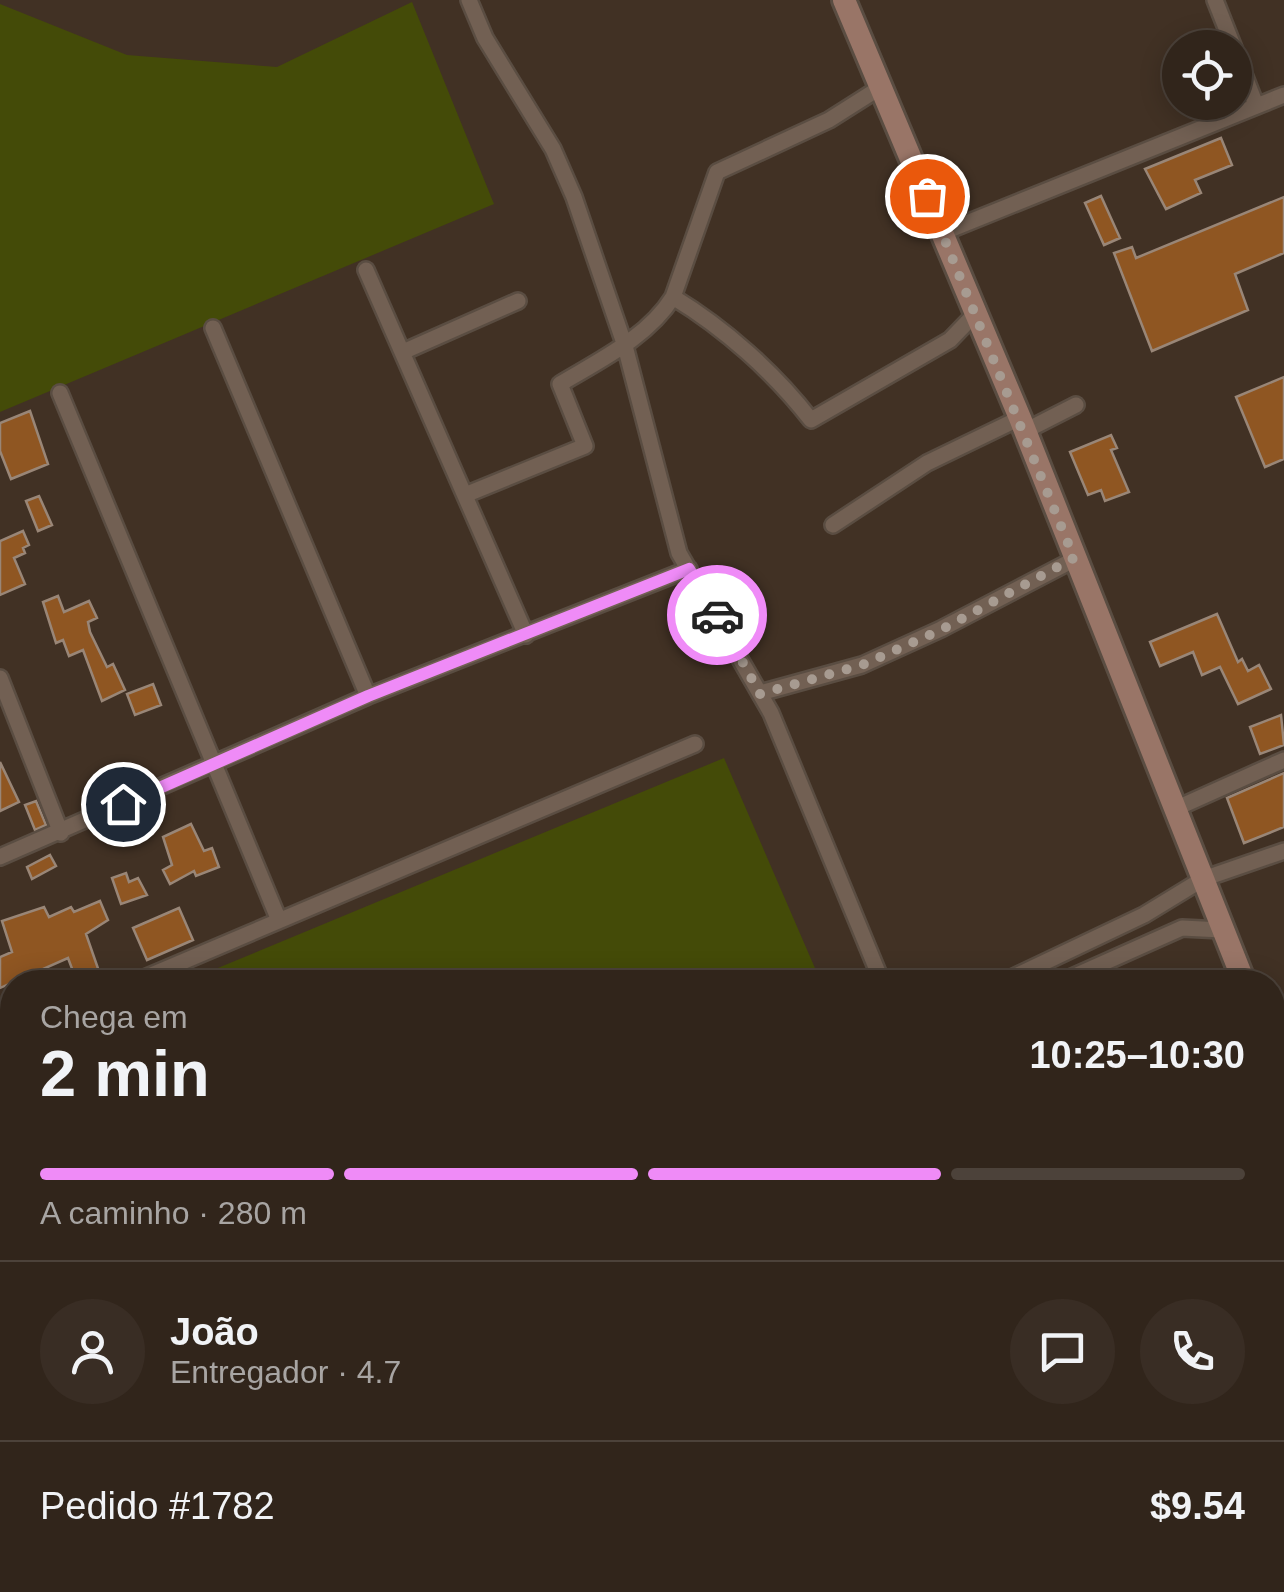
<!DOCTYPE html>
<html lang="pt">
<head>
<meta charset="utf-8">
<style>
  body { margin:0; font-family:Helvetica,sans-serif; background:#392d24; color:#f1f3f6; height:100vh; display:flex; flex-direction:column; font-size:38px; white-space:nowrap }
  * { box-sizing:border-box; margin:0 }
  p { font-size:32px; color:#a8a5a3 }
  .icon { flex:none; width:55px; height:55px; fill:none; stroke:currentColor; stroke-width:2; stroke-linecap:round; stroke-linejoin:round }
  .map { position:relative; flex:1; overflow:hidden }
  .details { position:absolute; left:0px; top:970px; width:1285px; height:622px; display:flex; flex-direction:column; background:#31251b; border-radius:40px 40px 0 0; box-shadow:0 5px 25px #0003,0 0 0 2px #4c423a }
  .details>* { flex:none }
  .buttons { position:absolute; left:1162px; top:30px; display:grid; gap:20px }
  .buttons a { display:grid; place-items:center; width:90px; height:90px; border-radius:50%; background:#31251b; box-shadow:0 5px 25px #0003,0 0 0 2px #4c423a; font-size:50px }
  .pin { position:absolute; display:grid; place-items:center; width:85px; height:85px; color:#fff; margin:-42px; border:5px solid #fff; border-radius:50%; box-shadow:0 2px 10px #0007 }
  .courier { position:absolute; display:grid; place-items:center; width:100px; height:100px; margin:-50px; border:8px solid #ef8bf7; border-radius:50%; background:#fff; color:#222; box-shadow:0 2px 12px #0007 }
  .summary em { font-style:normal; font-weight:600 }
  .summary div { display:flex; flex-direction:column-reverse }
  .summary { display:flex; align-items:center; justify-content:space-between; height:170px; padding:0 40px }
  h1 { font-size:65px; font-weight:600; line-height:75px }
  .bar { display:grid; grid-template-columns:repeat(4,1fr); gap:15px 10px; align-content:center; height:120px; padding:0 40px }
  .bar i { height:12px; border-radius:8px; background:#4c423a }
  .bar .current { background:#ef8bf7 }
  .bar p { grid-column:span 4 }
  .line { display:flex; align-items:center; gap:25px; padding:0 40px; border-top:2px solid #4c423a }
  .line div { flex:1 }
  .round { display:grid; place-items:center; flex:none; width:105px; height:105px; border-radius:52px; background:#392d24 }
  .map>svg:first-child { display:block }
  .green { fill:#444b08 }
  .building { fill:#8f5622; stroke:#998677; stroke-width:2.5 }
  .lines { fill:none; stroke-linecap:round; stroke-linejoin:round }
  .lane-casing { stroke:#5a4d42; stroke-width:12 }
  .street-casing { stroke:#5a4d42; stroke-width:20 }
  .secondary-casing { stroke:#5a4d42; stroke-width:28 }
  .lane { stroke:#726053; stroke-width:8 }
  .street { stroke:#726053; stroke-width:15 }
  .secondary { stroke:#997567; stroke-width:22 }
  .done { stroke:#a79b91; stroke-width:10; stroke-dasharray:0 18 }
  .route { stroke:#ef8bf7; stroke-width:12 }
</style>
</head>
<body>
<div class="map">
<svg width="1284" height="1592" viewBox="0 0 1284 1592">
  <rect width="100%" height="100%" fill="#413124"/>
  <path class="green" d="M 412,2 L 494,204 L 0,412 L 0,4 L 127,55 L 277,67 Z
    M 724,758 L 821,982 L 184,982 Z
    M 12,1054 L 12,1580 L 916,1580 L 887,1592 L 0,1592 L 0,1059 Z"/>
  <path class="building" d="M 1221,138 L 1232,165 L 1195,180 L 1201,193 L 1166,209 L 1145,169 Z
    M 1101,196 L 1120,238 L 1104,245 L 1085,203 Z
    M 1284,197 L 1284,253 L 1235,274 L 1248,310 L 1152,351 L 1114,253 L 1132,247 L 1136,258 Z
    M 1284,377 L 1284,459 L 1265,467 L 1236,397 Z
    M 30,411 L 48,464 L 11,479 L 0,451 L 0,423 Z
    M 1111,435 L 1117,448 L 1111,450 L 1129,492 L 1105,501 L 1101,490 L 1088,495 L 1070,452 Z
    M 39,496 L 52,525 L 38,531 L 26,501 Z
    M 23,531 L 29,545 L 23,548 L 25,553 L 14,558 L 25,584 L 0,595 L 0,541 Z
    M 58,596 L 64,612 L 89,601 L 97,618 L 88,622 L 90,632 L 107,667 L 113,664 L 125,690 L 102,701 L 83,650 L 69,656 L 63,640 L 56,643 L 43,602 Z
    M 1217,614 L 1238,662 L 1242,659 L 1248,671 L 1259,665 L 1271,689 L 1238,704 L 1220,667 L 1202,675 L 1193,652 L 1160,666 L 1150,642 Z
    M 153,684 L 161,705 L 135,715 L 127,694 Z
    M 1281,715 L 1284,745 L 1260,754 L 1250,727 Z
    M 0,762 L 19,802 L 0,811 Z
    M 1284,773 L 1284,827 L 1244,843 L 1227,798 Z
    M 36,801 L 46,825 L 35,830 L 25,805 Z
    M 191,824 L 204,851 L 212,848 L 219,867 L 196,876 L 194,871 L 170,884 L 163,870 L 172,865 L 163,837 Z
    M 50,855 L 56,866 L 32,879 L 27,867 Z
    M 126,873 L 129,882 L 138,878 L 147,895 L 121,904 L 112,878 Z
    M 100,901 L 108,920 L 86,934 L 102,980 L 77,982 L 68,958 L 0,988 L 0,957 L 12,952 L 2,921 L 44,907 L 49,917 L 71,907 L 74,912 Z
    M 179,908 L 193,940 L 147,960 L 133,928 Z
    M 1261,1580 L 1284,1580 L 1284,1592 L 1265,1592 Z"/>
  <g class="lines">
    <defs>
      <path id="lane" d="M 1281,1485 L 1284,1484"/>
      <path id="street" d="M 469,0 L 485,38 L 553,149 L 574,197 L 625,346 L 679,553 L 771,713 L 882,982
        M 1215,0 L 1234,48
        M 1235,51 L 1256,105
        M 942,233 L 1284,95
        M 366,270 L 526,635
        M 673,297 C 724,328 774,372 811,420 L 950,340 L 976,313
        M 213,328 L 368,696
        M 405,351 L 518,301
        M 60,393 L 278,918
        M 1025,431 L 1076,405
        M 465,495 L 585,446 L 560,384 C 600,360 648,337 673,297 L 717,172 L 829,120 L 881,87
        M 833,525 L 927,463 L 1020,418
        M 0,678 L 61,833
        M 760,693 L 862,665 L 941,629 L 1075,559
        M 1177,808 L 1284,760
        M 0,857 L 368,696 L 689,569
        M 135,982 L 695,744
        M 1003,982 L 1144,915 L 1203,879 L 1284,851
        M 1061,982 L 1182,928 L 1222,930
        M 0,1043 L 12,1037
        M 1200,1580 L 1202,1592
        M 903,1592 L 933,1580
        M 1006,1592 L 1009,1580"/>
      <path id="secondary" d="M 844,0 L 1020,418 L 1244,982
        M 1272,1051 L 1284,1078"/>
    </defs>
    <use href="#lane" class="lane-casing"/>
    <use href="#street" class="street-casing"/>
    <use href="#secondary" class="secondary-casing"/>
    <use href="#lane" class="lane"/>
    <use href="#street" class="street"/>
    <use href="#secondary" class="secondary"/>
  </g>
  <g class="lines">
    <path class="done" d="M 717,615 L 760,694 L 862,665 L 941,630 L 1074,558 L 927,196"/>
    <path class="route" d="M 123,804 L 368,696 L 689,569 L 717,615"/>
  </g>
</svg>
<div class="buttons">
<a><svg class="icon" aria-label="locate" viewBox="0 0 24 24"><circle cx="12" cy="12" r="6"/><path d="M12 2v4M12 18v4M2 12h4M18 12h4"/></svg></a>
</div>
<div class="pin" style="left:927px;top:196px;background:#ea580c"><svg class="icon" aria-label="bag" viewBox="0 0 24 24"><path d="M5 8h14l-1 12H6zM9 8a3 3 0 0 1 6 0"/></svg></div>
<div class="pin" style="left:123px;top:804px;background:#1f2937"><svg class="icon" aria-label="home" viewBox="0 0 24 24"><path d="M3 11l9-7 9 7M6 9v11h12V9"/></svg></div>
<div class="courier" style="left:717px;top:615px"><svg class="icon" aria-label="car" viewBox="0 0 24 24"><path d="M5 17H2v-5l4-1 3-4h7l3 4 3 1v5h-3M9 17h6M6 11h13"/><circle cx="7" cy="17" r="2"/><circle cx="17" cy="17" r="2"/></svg></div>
<section class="details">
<div class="summary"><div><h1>2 min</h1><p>Chega em</p></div><em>10:25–10:30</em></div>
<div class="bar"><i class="current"></i><i class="current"></i><i class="current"></i><i></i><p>A caminho · 280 m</p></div>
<div class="line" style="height:180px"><a class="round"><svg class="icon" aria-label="person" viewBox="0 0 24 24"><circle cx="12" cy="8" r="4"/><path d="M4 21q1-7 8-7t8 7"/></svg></a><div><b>João</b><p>Entregador · 4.7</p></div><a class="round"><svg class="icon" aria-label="chat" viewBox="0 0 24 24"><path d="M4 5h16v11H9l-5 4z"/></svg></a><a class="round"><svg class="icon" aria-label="phone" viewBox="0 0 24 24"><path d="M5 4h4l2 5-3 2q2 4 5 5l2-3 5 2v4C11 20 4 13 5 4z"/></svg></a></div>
<div class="line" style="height:130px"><div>Pedido #1782</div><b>$9.54</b></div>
</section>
</div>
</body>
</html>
